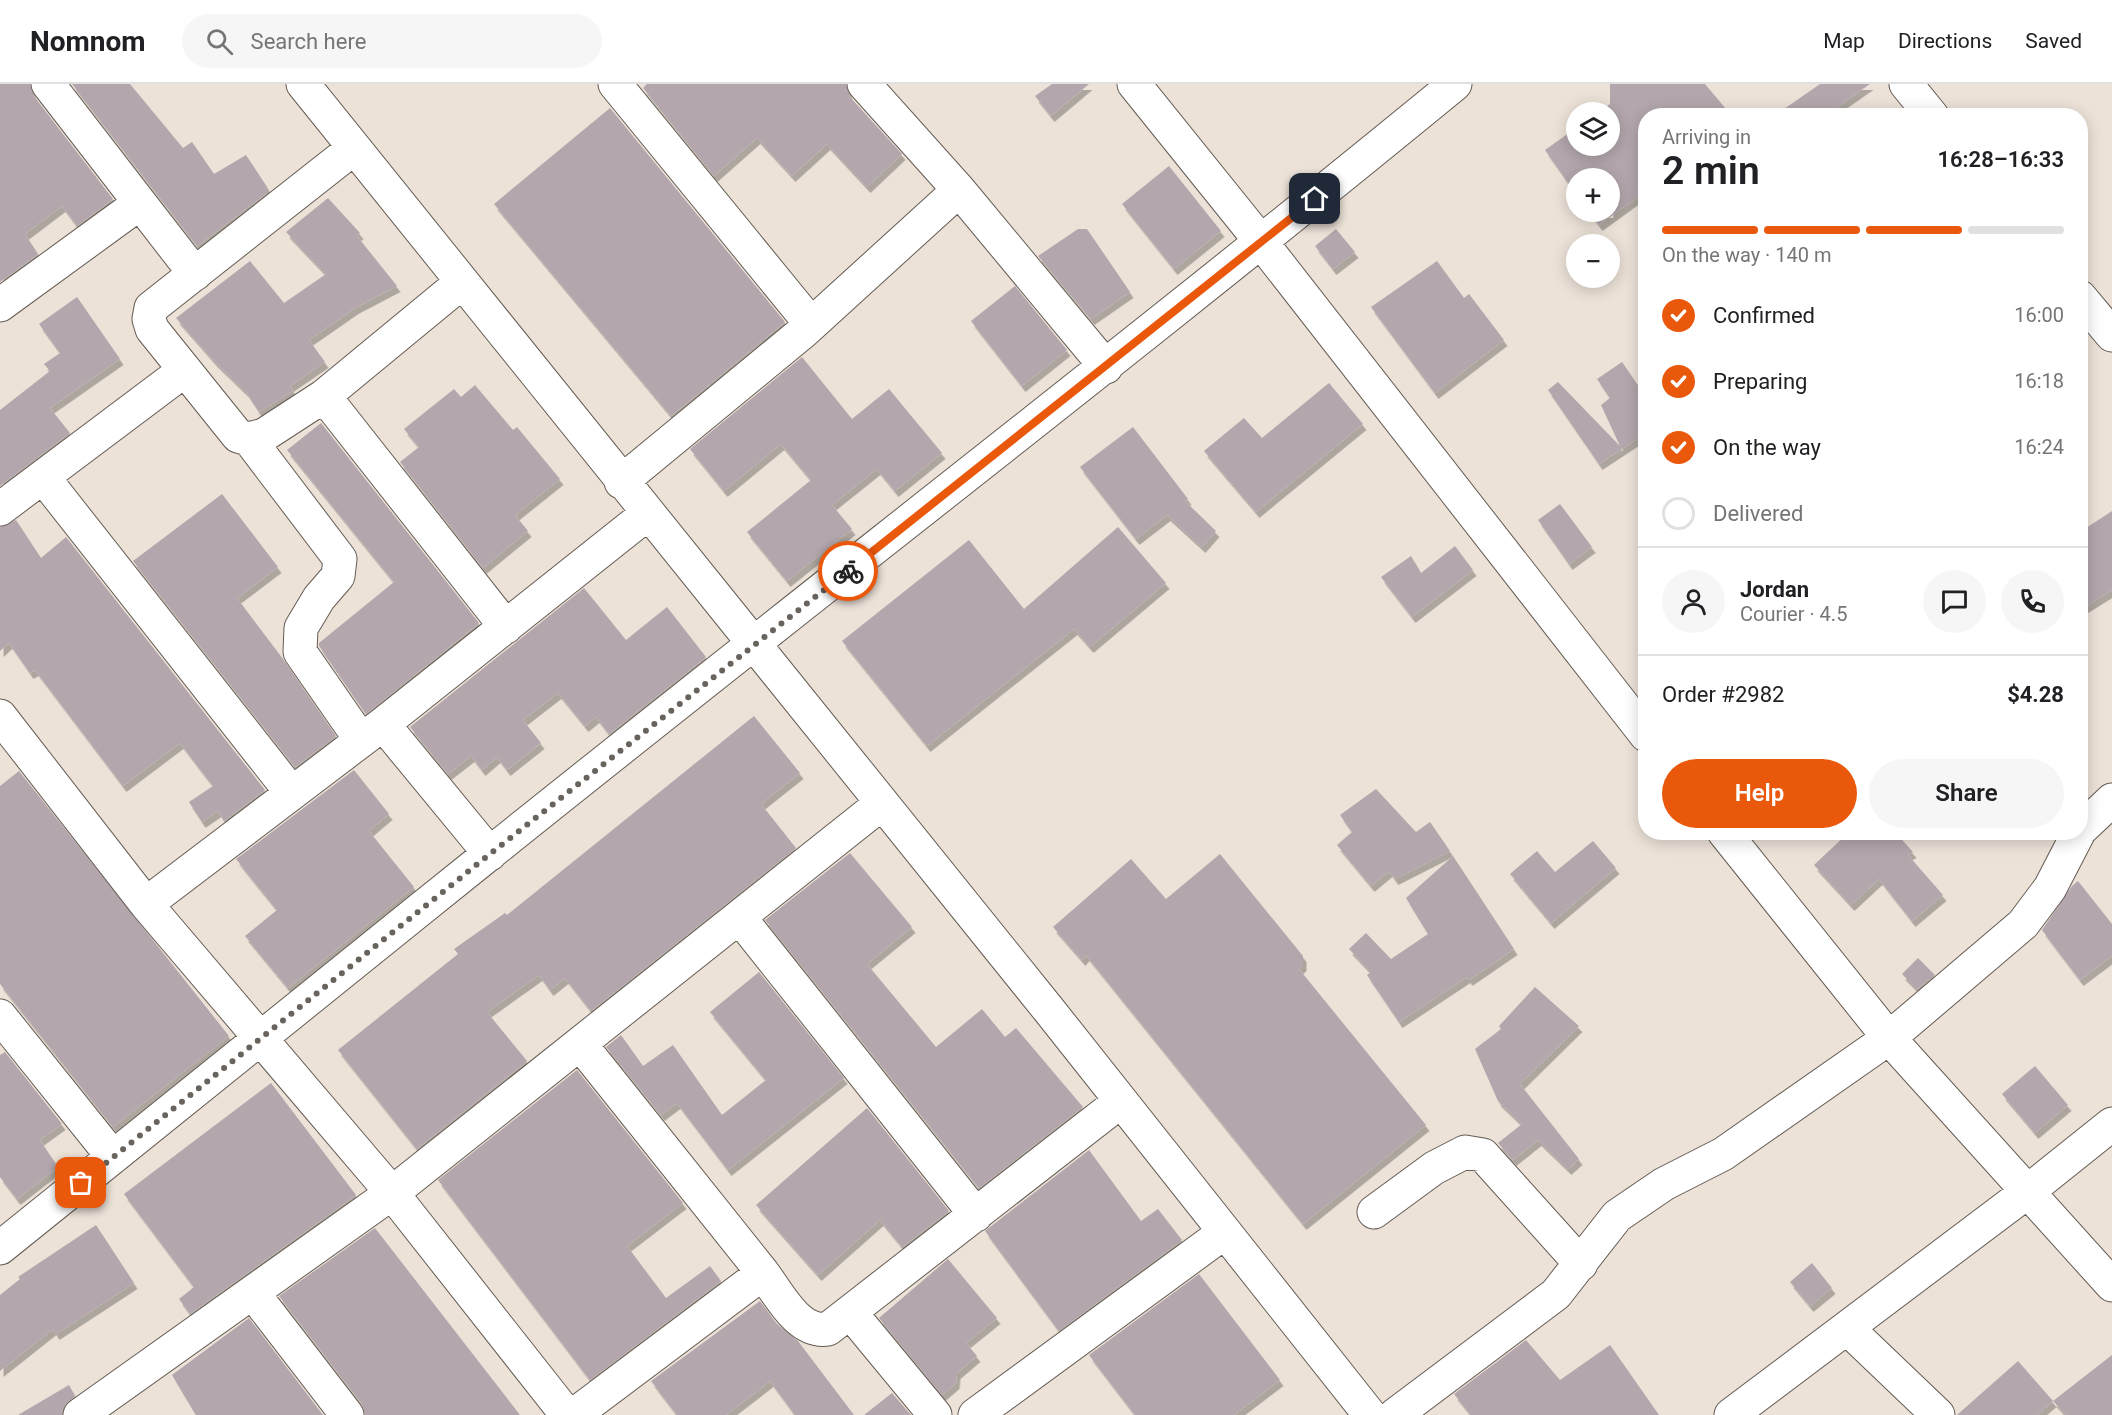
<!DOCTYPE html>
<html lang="en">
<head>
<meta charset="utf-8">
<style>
  body { margin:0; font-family:Roboto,sans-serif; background:#f6f6f6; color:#202124; height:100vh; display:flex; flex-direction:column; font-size:22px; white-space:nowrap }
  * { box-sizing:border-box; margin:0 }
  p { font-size:20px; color:#757577 }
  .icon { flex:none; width:33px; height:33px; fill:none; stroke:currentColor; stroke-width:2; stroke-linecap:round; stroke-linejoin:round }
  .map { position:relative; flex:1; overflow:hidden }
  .drawer { position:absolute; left:1638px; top:24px; width:450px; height:732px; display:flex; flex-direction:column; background:#fff; border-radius:24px; box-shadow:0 3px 15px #0003 }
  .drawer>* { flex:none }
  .fabs { position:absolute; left:1566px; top:18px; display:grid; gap:12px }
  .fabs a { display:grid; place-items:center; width:54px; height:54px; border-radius:50%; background:#fff; box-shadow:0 3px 15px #0003; font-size:30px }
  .pin { position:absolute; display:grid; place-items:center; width:51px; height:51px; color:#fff; margin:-26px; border-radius:12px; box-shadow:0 3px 9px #0006 }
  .courier { position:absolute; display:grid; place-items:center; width:60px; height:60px; margin:-30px; border:4px solid #ea580c; border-radius:50%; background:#fff; color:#222; box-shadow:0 2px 8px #0007 }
  .headline em { font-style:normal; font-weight:600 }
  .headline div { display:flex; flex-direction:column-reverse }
  .headline { display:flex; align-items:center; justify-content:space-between; height:102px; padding:0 24px }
  h1 { font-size:39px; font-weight:600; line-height:45px }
  .bar { display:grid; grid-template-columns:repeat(4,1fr); gap:9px 6px; align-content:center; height:72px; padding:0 24px }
  .bar i { height:8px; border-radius:4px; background:#e0e0e0 }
  .bar .active { background:#ea580c }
  .bar p { grid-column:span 4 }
  .line { display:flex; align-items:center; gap:15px; padding:0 24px; border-top:2px solid #e0e0e0 }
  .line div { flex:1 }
  .round { display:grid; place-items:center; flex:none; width:63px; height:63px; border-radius:32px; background:#f6f6f6 }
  ol { padding:0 24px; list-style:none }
  li { display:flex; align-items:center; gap:18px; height:66px }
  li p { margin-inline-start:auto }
  li .icon { padding:6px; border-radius:50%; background:#ea580c; color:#fff; stroke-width:4 }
  li:last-child { color:#757577 }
  li i { width:33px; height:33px; border:3px solid #e0e0e0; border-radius:50% }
  .cta { display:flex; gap:12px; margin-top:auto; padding:12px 24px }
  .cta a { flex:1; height:69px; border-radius:36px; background:#ea580c; color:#fff; font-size:24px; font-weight:600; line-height:69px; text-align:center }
  .cta a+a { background:#f6f6f6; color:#202124 }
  header { display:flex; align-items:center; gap:36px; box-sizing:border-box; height:84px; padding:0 30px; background:#fff; border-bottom:2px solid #e0e0e0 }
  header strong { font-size:28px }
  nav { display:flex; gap:33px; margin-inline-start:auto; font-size:21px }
  .search { width:420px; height:54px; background:#f6f6f6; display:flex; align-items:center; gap:15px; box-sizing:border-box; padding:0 21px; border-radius:33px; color:#757577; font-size:22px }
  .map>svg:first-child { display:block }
  .building { fill:#b3a7ad; filter:url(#shadow) }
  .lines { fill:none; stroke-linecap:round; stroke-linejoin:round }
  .minor-casing { stroke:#645b53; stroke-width:35 }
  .minor { stroke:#fff; stroke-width:33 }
  .done { stroke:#69635e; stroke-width:6; stroke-dasharray:0 10.8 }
  .route { stroke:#ea580c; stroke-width:8 }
</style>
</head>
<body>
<header>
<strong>Nomnom</strong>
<div class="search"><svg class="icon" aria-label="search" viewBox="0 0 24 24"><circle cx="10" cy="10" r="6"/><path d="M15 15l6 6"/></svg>Search here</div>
<nav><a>Map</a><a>Directions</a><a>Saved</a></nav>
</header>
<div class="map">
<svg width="2112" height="1331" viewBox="0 0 2112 1331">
  <defs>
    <filter id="shadow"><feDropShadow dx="3.5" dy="6" stdDeviation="0" flood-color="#0004"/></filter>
  </defs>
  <rect width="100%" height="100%" fill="#ece2d8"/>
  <path class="building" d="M 0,0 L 30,0 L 33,11 L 113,115 L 77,142 L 62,122 L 25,150 L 38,170 L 0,198 Z
    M 72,0 L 130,0 L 183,64 L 192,58 L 214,90 L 246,71 L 267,103 L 267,109 L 197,162 Z
    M 647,0 L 846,0 L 850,13 L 902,70 L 867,103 L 827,60 L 792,92 L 757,54 L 714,92 L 643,4 Z
    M 1052,0 L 1089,0 L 1051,32 L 1035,12 Z
    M 1610,0 L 1705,0 L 1732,32 L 1646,32 L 1646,107 L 1599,141 L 1589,128 L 1610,128 L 1610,94 L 1576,94 L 1576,110 L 1545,66 L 1576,44 L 1576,62 L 1610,62 L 1610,28 L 1598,28 L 1610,20 Z
    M 1820,0 L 1870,0 L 1824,32 L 1774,32 Z
    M 610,24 L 785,238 L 671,332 L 494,120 Z
    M 1169,82 L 1221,147 L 1174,185 L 1122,120 Z
    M 328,114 L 360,149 L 357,152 L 397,202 L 355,224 L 309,256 L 325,278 L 290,302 L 293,307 L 259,328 L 246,308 L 214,277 L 176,234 L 250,177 L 284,219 L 326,190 L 286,148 Z
    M 1078,145 L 1087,145 L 1130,208 L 1091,235 L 1038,172 Z
    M 1336,145 L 1355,168 L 1333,185 L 1315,162 Z
    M 1437,177 L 1464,214 L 1469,210 L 1504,256 L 1435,309 L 1371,223 Z
    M 1015,202 L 1067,266 L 1022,302 L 971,237 Z
    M 77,213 L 120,275 L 50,324 L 70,349 L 0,402 L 0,326 L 50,287 L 44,280 L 60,269 L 39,240 Z
    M 802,273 L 852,335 L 889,305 L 942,369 L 895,407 L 877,385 L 832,421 L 852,445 L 787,497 L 747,448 L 811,396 L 781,360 L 724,407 L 690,365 Z
    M 1622,278 L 1646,313 L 1646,349 L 1599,380 L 1548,306 L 1558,298 L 1620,362 L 1601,321 L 1610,314 L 1597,295 Z
    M 1329,299 L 1363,340 L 1256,428 L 1204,367 L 1244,334 L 1262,354 Z
    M 475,301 L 513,346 L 517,343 L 560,395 L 515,431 L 528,447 L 483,484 L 400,378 L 419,363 L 404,345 L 454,305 L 461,313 Z
    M 321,339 L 479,539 L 366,630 L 319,562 L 319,559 L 394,498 L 287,366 Z
    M 1133,343 L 1188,415 L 1185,417 L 1216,447 L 1202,463 L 1167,431 L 1136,455 L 1080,383 Z
    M 222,410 L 278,483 L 237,514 L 283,575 L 336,652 L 295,683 L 133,477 Z
    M 1560,420 L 1592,463 L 1569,480 L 1538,436 Z
    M 2112,427 L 2112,506 L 2080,526 L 2080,448 Z
    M 16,436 L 41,474 L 66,453 L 265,706 L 224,737 L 218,727 L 202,738 L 189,718 L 213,702 L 180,659 L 123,702 L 35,586 L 30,589 L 9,559 L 0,567 L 0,443 Z
    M 1118,443 L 1166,499 L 1090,563 L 1074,545 L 927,662 L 842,557 L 969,456 L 1024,525 Z
    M 1455,462 L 1473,486 L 1412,533 L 1381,493 L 1411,472 L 1421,489 Z
    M 584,504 L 626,556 L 667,523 L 706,573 L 609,650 L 596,633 L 585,642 L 558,609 L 523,636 L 541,659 L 507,686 L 497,673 L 482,686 L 471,672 L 448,690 L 410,643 Z
    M 754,632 L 800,689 L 761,720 L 796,764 L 591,927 L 565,894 L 550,906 L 539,891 L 487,928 L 527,977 L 417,1065 L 338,966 L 458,870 L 454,865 L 505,829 L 507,831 Z
    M 354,686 L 389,730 L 369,747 L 414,803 L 288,904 L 245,852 L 277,826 L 236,775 Z
    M 19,687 L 229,952 L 113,1043 L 0,900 L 0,702 Z
    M 1376,705 L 1416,748 L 1430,738 L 1450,767 L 1395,795 L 1389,787 L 1371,802 L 1337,761 L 1352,748 L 1340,731 Z
    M 1849,748 L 1895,748 L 1913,768 L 1908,771 L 1943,811 L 1912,837 L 1879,795 L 1851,821 L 1814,781 Z
    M 1593,757 L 1616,784 L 1551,839 L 1510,790 L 1537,767 L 1555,788 Z
    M 850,769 L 912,843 L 867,880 L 936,963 L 982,925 L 1005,953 L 1016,944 L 1083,1023 L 979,1104 L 765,836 Z
    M 1220,770 L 1303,872 L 1303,881 L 1299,885 L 1426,1041 L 1303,1140 L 1086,871 L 1082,876 L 1053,843 L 1131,775 L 1166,815 Z
    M 1453,772 L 1514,865 L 1469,896 L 1467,893 L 1399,938 L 1367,891 L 1371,888 L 1349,865 L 1366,849 L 1391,875 L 1428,850 L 1406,814 Z
    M 2078,797 L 2112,840 L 2112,872 L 2080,896 L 2042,846 L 2072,802 Z
    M 1918,874 L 1935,891 L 1917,905 L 1902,890 Z
    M 759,888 L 844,994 L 728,1086 L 677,1019 L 661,1031 L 606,963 L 621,951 L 643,982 L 673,961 L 722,1031 L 766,996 L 710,928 Z
    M 1535,903 L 1579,942 L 1520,1000 L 1579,1075 L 1568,1085 L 1538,1056 L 1513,1076 L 1498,1059 L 1522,1040 L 1498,1017 L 1475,965 L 1501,945 L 1499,942 Z
    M 5,968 L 62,1040 L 40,1056 L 58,1083 L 17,1115 L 0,1093 L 0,971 Z
    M 2035,982 L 2068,1021 L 2035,1049 L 2002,1010 Z
    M 577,986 L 683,1119 L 627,1162 L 666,1214 L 710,1182 L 721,1197 L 590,1296 L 438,1096 Z
    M 271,999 L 356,1111 L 190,1230 L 179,1215 L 194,1203 L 124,1110 Z
    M 867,1024 L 949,1127 L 902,1163 L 880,1136 L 818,1191 L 756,1121 Z
    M 1089,1066 L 1141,1137 L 1158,1125 L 1182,1156 L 1059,1247 L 985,1147 Z
    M 96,1141 L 134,1199 L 56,1250 L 53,1245 L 0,1287 L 0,1211 L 20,1195 L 18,1193 Z
    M 375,1144 L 520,1331 L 365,1331 L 362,1320 L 279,1212 Z
    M 948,1175 L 997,1234 L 966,1259 L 977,1272 L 957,1289 L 956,1299 L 942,1311 L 879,1234 Z
    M 1812,1179 L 1832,1204 L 1810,1222 L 1790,1198 Z
    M 1199,1190 L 1280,1296 L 1234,1331 L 1135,1331 L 1089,1271 Z
    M 760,1217 L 777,1240 L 798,1257 L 854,1331 L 795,1331 L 770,1297 L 726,1331 L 677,1331 L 651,1297 Z
    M 249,1234 L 323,1331 L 196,1331 L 172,1291 Z
    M 1526,1256 L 1560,1296 L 1610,1261 L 1659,1331 L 1471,1331 L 1454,1310 Z
    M 2112,1271 L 2112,1331 L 2066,1331 L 2053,1317 Z
    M 2018,1277 L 2053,1317 L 2037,1331 L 1957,1331 Z
    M 69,1301 L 75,1312 L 63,1323 L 62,1331 L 18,1331 Z
    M 892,1309 L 911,1331 L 864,1331 Z"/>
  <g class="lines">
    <defs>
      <path id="minor" d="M 303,0 L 1049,926 L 1370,1331
        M 615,0 L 811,240
        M 864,0 L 959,106 L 1106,283
        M 1134,0 L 1262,159 L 1646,651
        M 1906,0 L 1932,32
        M 354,64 L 151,224 L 149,235 L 152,245 L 238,352 L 249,355 L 264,351 L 324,312 L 461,199
        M 140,119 L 195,190
        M 2080,213 L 2112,251
        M 0,221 L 140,119 L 48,0
        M 324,312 L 506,543
        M 249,355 L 340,475 L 338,492 L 319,514 L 301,544 L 300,568 L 361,656
        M 43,393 L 291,708
        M 621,398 L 803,248 L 959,106
        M 0,425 L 185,286
        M 0,632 L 146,820 L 392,1109 L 567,1331
        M 383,640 L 490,770
        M 2080,746 L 2112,716
        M 1724,748 L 1889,954 L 2112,1201
        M 146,820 L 383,640 L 647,430
        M 740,834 L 976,1131
        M 0,932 L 113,1073
        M 581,961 L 763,1189
        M 1374,1128 L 1434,1084 L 1465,1068 L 1483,1071 L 1581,1180
        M 0,1164 C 164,1033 326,901 489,770 C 810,512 1137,261 1455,0
        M 253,1209 L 347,1331
        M 850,1228 L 935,1331
        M 1848,1245 L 1938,1331
        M 80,1331 L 392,1109 L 881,720
        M 574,1331 L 763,1189 C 779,1210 798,1250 828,1245 L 1121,1017
        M 975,1331 L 1225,1148
        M 1395,1331 L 1556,1210 L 1617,1132 L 1664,1100 L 1723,1070 L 1889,954 L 2023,840 L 2050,804 L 2079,748
        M 1731,1331 L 2027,1108 L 2112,1040"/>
    </defs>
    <use href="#minor" class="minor-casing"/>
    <use href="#minor" class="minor"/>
  </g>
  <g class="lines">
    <path class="done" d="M 81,1099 L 490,770 L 848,487"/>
    <path class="route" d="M 848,487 L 1315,115"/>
  </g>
</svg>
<div class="fabs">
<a><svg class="icon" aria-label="layers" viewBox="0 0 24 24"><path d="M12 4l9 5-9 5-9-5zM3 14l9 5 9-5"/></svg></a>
<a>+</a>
<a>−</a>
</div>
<div class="pin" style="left:81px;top:1099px;background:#ea580c"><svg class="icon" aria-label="bag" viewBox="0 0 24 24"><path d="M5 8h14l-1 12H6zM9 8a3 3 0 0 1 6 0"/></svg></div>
<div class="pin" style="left:1315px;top:115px;background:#1f2937"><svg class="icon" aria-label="home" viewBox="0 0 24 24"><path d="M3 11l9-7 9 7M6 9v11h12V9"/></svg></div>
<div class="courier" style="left:848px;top:487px"><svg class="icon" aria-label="bike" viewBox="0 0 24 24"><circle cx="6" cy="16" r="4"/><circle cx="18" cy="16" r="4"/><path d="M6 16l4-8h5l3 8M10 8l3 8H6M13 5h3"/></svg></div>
<section class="drawer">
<div class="headline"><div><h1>2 min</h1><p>Arriving in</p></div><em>16:28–16:33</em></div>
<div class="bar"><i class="active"></i><i class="active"></i><i class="active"></i><i></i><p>On the way · 140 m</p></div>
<ol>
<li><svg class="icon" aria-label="check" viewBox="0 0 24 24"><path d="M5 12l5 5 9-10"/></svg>Confirmed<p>16:00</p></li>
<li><svg class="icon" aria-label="check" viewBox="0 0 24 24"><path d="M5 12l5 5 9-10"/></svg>Preparing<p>16:18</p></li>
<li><svg class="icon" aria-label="check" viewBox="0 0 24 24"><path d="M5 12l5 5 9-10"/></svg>On the way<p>16:24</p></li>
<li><i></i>Delivered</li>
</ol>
<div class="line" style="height:108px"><a class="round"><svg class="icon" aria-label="person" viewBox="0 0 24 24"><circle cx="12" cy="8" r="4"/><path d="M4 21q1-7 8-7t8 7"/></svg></a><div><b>Jordan</b><p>Courier · 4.5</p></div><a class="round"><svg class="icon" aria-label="chat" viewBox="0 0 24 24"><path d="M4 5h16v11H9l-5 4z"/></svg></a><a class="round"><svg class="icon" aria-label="phone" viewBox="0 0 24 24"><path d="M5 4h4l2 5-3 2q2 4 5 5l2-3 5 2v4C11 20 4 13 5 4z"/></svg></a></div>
<div class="line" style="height:78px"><div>Order #2982</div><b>$4.28</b></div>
<div class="cta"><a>Help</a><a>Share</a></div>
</section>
</div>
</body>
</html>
